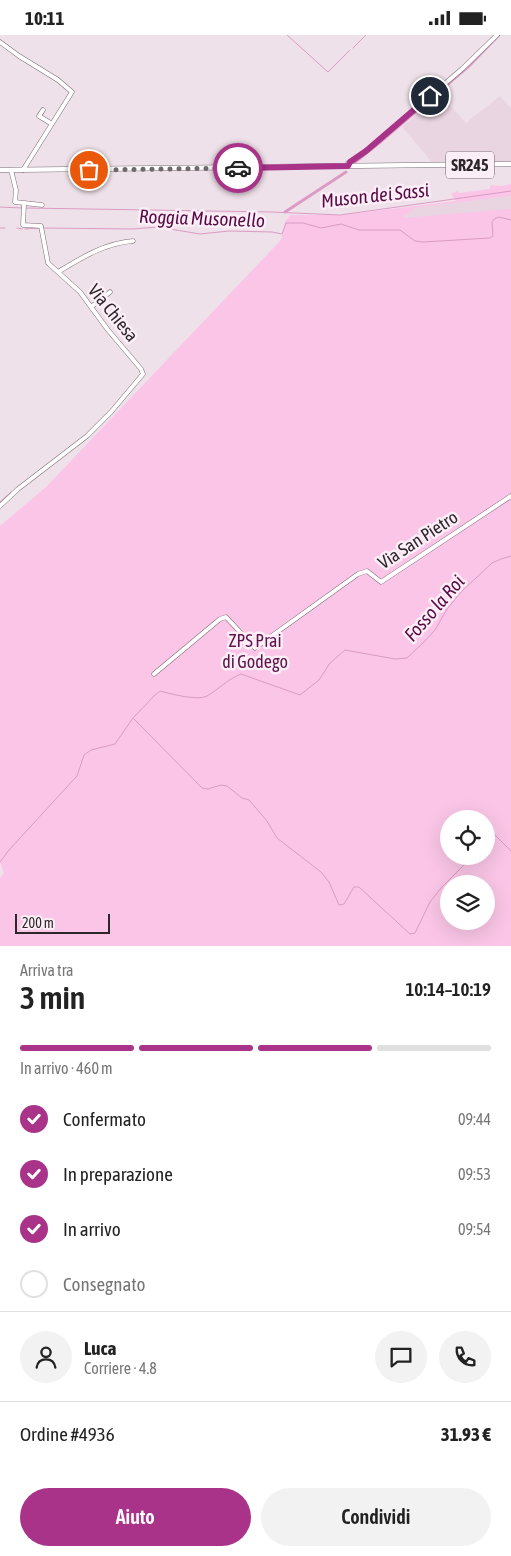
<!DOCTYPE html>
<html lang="it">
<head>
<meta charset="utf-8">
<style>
  body { margin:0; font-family:"Asap Condensed",sans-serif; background:#f2f2f2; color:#222; height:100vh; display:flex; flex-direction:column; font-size:19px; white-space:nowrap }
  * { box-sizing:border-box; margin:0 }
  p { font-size:16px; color:#767676 }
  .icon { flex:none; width:28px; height:28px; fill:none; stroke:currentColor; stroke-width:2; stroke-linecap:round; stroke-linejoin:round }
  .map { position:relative; height:911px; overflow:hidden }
  .drawer { display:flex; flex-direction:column; background:#fff; flex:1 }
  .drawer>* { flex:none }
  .fabs { position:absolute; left:440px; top:775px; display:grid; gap:10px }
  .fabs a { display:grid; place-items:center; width:55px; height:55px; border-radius:50%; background:#fff; box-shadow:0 5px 20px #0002; font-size:25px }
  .scale { position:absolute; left:15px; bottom:12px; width:95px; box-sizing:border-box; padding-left:5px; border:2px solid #2c272a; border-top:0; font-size:14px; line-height:18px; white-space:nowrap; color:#2c272a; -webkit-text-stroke:4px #fceef7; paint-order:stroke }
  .pin { position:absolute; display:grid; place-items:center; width:42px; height:42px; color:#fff; margin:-21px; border:2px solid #fff; border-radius:50%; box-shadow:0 1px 5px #0007 }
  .courier { position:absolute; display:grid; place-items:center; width:50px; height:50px; margin:-25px; border:4px solid #aa338a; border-radius:50%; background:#fff; color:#222; box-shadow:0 1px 6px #0007 }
  .head em { font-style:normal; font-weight:600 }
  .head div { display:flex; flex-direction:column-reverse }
  .head { display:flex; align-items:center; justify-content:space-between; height:85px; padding:0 20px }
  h1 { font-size:32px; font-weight:600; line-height:38px }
  .bar { display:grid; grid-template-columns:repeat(4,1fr); gap:8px 5px; align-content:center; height:60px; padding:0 20px }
  .bar i { height:6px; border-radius:4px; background:#e0e0e0 }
  .bar .selected { background:#aa338a }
  .bar p { grid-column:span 4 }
  .line { display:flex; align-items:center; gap:12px; padding:0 20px; border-top:1px solid #e0e0e0 }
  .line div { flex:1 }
  .round { display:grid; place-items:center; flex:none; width:52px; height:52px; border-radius:26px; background:#f2f2f2 }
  ol { padding:0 20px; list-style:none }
  li { display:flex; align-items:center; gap:15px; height:55px }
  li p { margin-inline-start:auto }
  li .icon { padding:5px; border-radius:50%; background:#aa338a; color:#fff; stroke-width:4 }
  li:last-child { color:#767676 }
  li i { width:28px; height:28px; border:2px solid #e0e0e0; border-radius:50% }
  .button { display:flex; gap:10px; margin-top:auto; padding:10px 20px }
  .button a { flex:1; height:58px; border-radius:30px; background:#aa338a; color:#fff; font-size:20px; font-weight:600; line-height:58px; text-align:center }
  .button a+a { background:#f2f2f2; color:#222 }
  .status { display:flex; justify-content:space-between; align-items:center; height:35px; padding:0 25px; background:#fff; direction:ltr }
  .status svg { height:14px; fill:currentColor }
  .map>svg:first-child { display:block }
  .built { fill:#e9d4e1 }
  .green { fill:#fac5e6; fill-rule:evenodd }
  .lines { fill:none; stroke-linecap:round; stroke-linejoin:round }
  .stream { stroke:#db9bc4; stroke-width:1 }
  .canal { stroke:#db9bc4; stroke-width:3 }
  .minor-casing { stroke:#7b6e76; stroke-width:5 }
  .major-casing { stroke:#7b6e76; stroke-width:5.5 }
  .minor { stroke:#fff; stroke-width:4 }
  .major { stroke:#fff; stroke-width:4.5 }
  .done { stroke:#70686d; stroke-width:5; stroke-dasharray:0 9 }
  .route { stroke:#aa338a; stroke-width:6 }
  .labels { text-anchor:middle; stroke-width:5; stroke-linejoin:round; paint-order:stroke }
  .shield { fill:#fceef7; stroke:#6a6368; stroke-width:1 }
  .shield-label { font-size:16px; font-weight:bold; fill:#2c272a }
  .street-label { font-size:18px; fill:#2c272a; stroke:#fceef7 }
  .park-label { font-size:18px; fill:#5e144b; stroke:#fceef7 }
  .water-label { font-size:19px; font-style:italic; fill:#560a43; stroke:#fceef7 }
</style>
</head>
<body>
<div class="status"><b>10:11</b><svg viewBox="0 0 49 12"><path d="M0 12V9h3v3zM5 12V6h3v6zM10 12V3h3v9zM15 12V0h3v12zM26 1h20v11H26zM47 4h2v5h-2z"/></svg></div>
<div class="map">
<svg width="511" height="911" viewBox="0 0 511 911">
  <rect width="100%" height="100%" fill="#efe1e9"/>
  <path class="built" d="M 440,59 L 466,88 L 500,61 L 511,73 L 511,126 L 433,128 L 402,92 Z
    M 511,161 L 511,183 L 407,187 L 403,181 L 413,175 L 412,173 Z"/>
  <path class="green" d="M 511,149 L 511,161 L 413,173 L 414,175 L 403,181 L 404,183 L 511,174 L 511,911 L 0,911 L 0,843 L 4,838 L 0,827 L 0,491 L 46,452 L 281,205 L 285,187 L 290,180 L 343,180 L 456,166 L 451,159 L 457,156 L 459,158 L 490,154 L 490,150 L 501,151 ZM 449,784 L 486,784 L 486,821 L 449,821 ZM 449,849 L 486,849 L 486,886 L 449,886 Z"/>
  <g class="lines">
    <path class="stream" d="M 287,0 L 328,37 L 350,15
      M 353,13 L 366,0
      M 0,172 L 22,173
      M 26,173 L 272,177 L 340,180 L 511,156
      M 0,193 L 5,193
      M 17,193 L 22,194
      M 43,193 L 133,194 L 158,192 L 200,199 L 229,196 L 272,197 L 282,199 L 286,188 L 303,188 L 321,193 L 341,189 L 359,195 L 400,195 L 415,206 L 423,207 L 490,203 L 493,201 L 492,187 L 494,184 L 499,182 L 511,185
      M 25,194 L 39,193
      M 0,467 L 11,457
      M 134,684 L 202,753 L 208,754 L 221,750 L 227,751 L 242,763 L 249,765 L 267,786 L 277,803 L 321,837 L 329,847 L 339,870 L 344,869 L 354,852 L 359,852 L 410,899 L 415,898 L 430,867 L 441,853 L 473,821
      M 486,806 L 493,798 L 511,816
      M 0,827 L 9,815 L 77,741 L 84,720 L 91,715 L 115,709 L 133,683 L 154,661 L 160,656 C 171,659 198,666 207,661 C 219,654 228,644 241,639 L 300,660 L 319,645 L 330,628 L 345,615 L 395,624 L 407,623 L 424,607 L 435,595 L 447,574 L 462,556 L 492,528 L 501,524 L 511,521"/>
    <path class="canal" d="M 355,127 L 379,108 L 470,30 L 499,0
      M 285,177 L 346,137"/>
    <defs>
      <path id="minor" d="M 0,7 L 19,21 L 58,45 L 72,57 L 23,135
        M 43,75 L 39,81 L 52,89
        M 348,131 L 348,128 L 366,116 L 462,34 L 497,0
        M 11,135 L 16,155 L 15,167 L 42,170
        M 58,237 C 81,223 105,208 133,206
        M 91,272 L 110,257
        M 0,471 L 18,454 L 87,401 L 111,377 L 143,339 L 141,334 L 108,295 L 80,257 L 48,228 L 41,191 L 23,190 L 24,169
        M 154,639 L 220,584 L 226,582 L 255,613 L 358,539 L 367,536 L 381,547 L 511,461"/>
      <path id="major" d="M 0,135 L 511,129"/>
    </defs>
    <use href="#minor" class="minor-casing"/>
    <use href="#major" class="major-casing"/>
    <use href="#minor" class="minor"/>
    <use href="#major" class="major"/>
  </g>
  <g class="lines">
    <path class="done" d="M 89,135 L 238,133"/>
    <path class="route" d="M 238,133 L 348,131 L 350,127 L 366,116 L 430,61"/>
  </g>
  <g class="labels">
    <rect class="shield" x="446" y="116.5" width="48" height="27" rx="4"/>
    <g class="shield-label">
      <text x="470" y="136">SR245</text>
    </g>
    <g class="street-label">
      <text transform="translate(113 278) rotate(51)" y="6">Via Chiesa</text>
      <text transform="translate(418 505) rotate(-33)" y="6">Via San Pietro</text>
    </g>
    <g class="park-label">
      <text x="255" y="612">ZPS Prai<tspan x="255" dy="21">di Godego</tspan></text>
    </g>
    <g class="water-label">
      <text transform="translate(375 160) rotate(-6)" y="7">Muson dei Sassi</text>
      <text transform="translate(202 183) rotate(2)" y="7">Roggia Musonello</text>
      <text transform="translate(434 573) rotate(-49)" y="7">Fosso la Roi</text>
    </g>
  </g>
</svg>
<div class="fabs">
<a><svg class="icon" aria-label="locate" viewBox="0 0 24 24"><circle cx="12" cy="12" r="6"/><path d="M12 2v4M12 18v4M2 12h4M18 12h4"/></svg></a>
<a><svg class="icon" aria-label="layers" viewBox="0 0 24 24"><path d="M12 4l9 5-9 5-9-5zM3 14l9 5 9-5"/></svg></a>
</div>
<div class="scale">200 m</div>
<div class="pin" style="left:89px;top:135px;background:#ea580c"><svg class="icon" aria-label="bag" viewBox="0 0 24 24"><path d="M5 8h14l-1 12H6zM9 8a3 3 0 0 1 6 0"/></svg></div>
<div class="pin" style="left:430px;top:61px;background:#1f2937"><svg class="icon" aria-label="home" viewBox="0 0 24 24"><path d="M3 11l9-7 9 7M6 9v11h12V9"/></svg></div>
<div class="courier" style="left:238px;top:133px"><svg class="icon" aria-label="car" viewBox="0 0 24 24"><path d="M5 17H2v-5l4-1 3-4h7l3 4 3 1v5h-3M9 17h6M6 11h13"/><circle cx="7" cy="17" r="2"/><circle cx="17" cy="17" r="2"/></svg></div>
</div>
<section class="drawer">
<div class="head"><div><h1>3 min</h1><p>Arriva tra</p></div><em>10:14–10:19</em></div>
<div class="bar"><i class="selected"></i><i class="selected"></i><i class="selected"></i><i></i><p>In arrivo · 460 m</p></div>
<ol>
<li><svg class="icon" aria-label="check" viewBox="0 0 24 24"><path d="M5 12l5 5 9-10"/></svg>Confermato<p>09:44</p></li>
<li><svg class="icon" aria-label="check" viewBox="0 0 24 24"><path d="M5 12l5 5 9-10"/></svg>In preparazione<p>09:53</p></li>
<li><svg class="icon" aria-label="check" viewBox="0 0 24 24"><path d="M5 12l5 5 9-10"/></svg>In arrivo<p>09:54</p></li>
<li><i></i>Consegnato</li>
</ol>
<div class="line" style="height:90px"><a class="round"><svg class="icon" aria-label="person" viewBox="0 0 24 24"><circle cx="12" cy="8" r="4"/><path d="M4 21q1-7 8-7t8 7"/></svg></a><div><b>Luca</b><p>Corriere · 4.8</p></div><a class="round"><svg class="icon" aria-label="chat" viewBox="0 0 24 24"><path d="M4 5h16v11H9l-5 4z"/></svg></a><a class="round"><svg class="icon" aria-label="phone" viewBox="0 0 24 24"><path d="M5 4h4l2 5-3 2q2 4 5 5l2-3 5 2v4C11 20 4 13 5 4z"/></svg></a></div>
<div class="line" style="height:65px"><div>Ordine #4936</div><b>31.93 €</b></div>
<div class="button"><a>Aiuto</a><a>Condividi</a></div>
</section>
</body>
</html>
